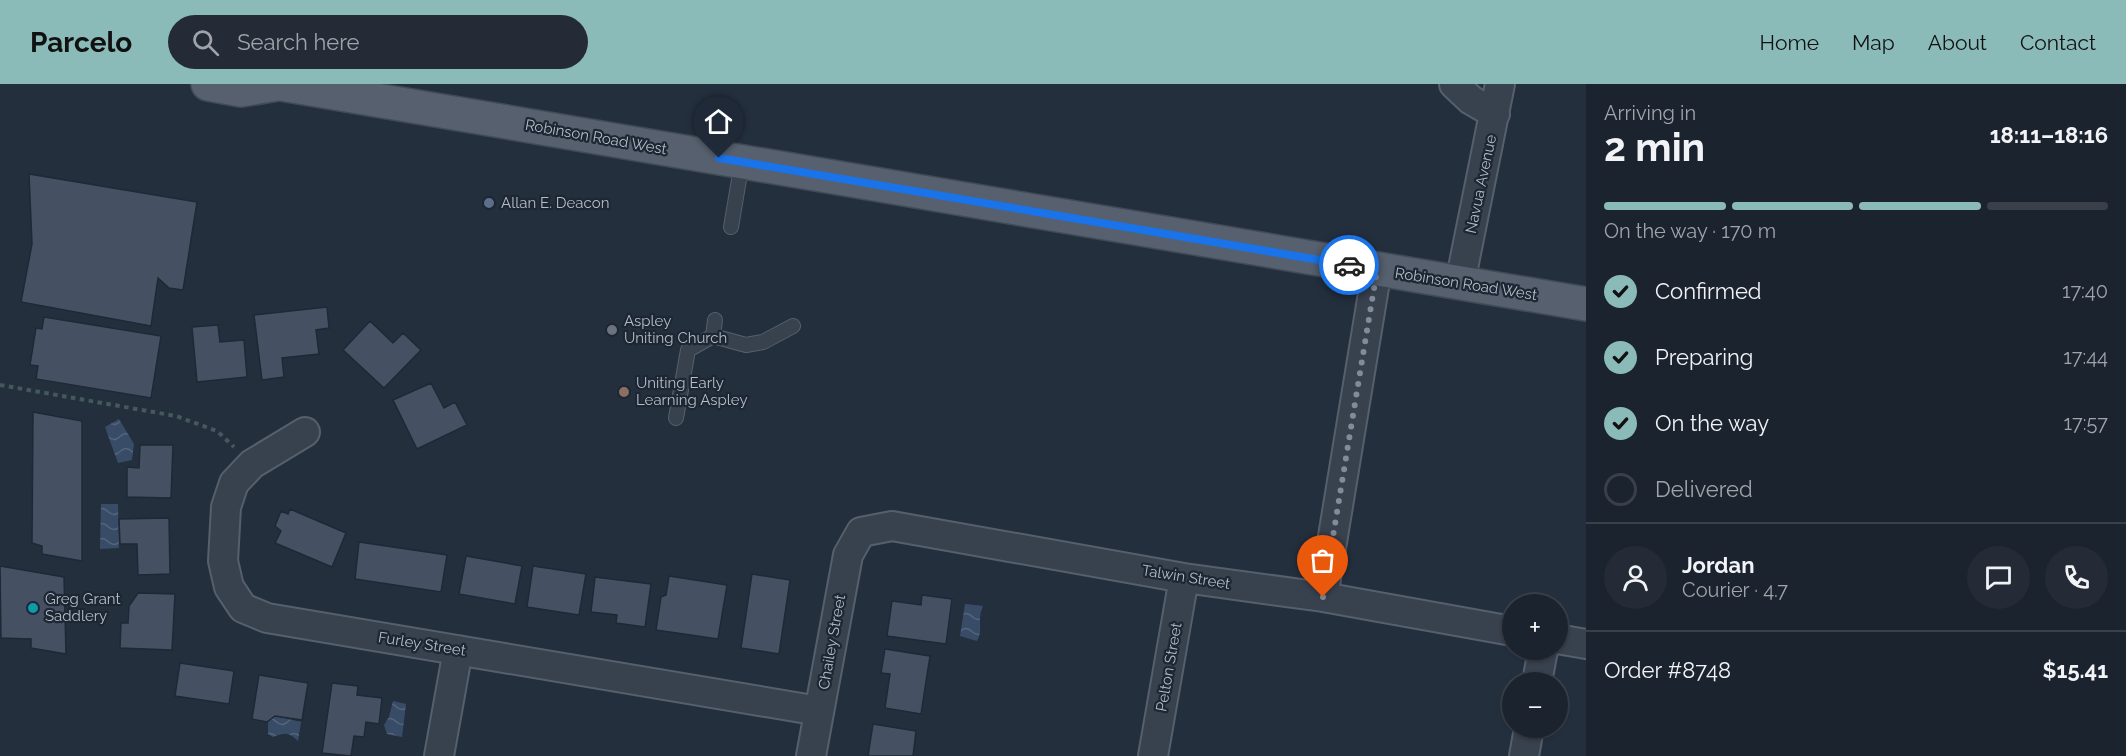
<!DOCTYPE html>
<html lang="en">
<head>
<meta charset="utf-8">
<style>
  body { margin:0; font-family:Raleway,sans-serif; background:#242b36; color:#f1f3f6; height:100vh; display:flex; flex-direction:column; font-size:22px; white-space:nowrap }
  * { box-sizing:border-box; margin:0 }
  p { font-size:20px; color:#a0a4aa }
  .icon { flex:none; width:33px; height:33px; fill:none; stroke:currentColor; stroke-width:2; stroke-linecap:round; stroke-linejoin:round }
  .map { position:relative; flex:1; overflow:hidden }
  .drawer { display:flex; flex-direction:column; background:#1b232e; width:540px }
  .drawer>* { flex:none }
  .buttons { position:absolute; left:1502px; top:510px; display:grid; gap:12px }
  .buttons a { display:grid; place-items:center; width:66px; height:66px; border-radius:50%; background:#1b232e; box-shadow:0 2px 4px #0004,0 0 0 2px #39404a; font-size:30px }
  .pin { position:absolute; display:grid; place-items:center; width:51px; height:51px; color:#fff; margin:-62px -26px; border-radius:50% 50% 50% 0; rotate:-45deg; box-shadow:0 0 6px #0007 }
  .pin .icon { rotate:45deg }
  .courier { position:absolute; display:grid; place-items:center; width:60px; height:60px; margin:-30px; border:4px solid #1a73e8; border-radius:50%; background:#fff; color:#222; box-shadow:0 2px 8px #0007 }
  .head em { font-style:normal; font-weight:700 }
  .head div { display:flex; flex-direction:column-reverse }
  .head { display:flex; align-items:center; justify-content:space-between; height:102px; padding:0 18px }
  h1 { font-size:39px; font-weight:700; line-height:45px }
  .bar { display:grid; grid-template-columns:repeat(4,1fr); gap:9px 6px; align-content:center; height:72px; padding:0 18px }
  .bar i { height:8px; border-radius:4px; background:#39404a }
  .bar .on { background:#8bbbb9 }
  .bar p { grid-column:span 4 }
  .line { display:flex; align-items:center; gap:15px; padding:0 18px; border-top:2px solid #39404a }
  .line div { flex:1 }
  .round { display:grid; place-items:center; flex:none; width:63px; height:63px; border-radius:32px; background:#242b36 }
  ol { padding:0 18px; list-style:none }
  li { display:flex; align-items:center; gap:18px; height:66px }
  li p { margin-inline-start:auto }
  li .icon { padding:6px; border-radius:50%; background:#8bbbb9; color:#111; stroke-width:4 }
  li:last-child { color:#a0a4aa }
  li i { width:33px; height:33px; border:3px solid #39404a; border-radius:50% }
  header { display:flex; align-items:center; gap:36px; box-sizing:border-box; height:84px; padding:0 30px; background:#8bbbb9; color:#111 }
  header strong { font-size:28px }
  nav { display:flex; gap:33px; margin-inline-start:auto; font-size:21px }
  .search { width:420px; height:54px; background:#242b36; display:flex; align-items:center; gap:15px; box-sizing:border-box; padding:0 21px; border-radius:33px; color:#a0a4aa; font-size:22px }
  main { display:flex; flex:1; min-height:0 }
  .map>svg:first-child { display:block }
  .water { fill:url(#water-waves) }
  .building { fill:#455162; stroke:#1f2835; stroke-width:1.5 }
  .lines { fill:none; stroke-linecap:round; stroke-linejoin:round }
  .lane-casing { stroke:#565f6c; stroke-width:16 }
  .street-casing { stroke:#565f6c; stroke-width:32 }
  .primary-casing { stroke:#414a57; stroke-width:36 }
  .path { stroke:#44595c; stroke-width:4; stroke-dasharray:4.5 4.5; stroke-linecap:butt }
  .lane { stroke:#38414e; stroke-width:14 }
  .street { stroke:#38414e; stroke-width:28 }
  .primary { stroke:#56606e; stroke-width:33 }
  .done { stroke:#828b98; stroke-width:6; stroke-dasharray:0 10.8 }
  .route { stroke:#1a73e8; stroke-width:8 }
  .service-dot { fill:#5c6f8a; stroke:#1d2633; stroke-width:2 }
  .worship-dot { fill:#6b7280; stroke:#1d2633; stroke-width:2 }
  .education-dot { fill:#8d6e63; stroke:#1d2633; stroke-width:2 }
  .culture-dot { fill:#0f9aa8; stroke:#1d2633; stroke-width:2 }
  .labels { text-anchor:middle; stroke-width:4.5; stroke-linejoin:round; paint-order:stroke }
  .street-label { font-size:15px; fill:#b4bcc9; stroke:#1d2633 }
  .poi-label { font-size:15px; fill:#b4bcc9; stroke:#1d2633; text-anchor:start }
</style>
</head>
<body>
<header>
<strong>Parcelo</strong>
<div class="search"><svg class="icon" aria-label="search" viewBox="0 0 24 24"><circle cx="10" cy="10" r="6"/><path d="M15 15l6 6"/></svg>Search here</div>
<nav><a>Home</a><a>Map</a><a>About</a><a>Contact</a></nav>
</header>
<main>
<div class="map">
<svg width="1586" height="672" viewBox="0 0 1586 672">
  <defs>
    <pattern id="water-waves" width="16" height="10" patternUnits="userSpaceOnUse" patternTransform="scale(1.5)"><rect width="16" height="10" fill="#394c67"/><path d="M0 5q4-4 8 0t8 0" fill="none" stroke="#53647b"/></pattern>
  </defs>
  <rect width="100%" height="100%" fill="#242f3e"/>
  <path class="water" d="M 119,335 L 134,360 L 132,376 L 118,379 L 105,343 Z
    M 101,420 L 118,420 L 119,464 L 100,465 Z
    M 965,520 L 983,522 C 976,538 984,544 977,557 L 960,552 Z
    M 393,617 L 406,620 L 402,653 L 387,650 L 384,641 L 389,633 Z
    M 275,632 L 301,638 L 298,657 C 289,648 285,648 273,653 L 268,650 L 268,638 Z"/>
  <path class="building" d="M 29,90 L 197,118 L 183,206 L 169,204 L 158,194 L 151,242 L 21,218 L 32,160 Z
    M 327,223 L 329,244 L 316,246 L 319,270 L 282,274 L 284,293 L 262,296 L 254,231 Z
    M 44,233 L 161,252 L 151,314 L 36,295 L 38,282 L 30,281 L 36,244 L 42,245 Z
    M 370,237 L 393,259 L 403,249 L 421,266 L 384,304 L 343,266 Z
    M 218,241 L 220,258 L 244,256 L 247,293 L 197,298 L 192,243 Z
    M 431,299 L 444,324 L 455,318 L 467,341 L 417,365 L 393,316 Z
    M 33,328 L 82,337 L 82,477 L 42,470 L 42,462 L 32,459 Z
    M 140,361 L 173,361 L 171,414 L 127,413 L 127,383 L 139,384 Z
    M 290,425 L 346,449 L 332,483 L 275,459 L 281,447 L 275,442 L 281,427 L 288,430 Z
    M 169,434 L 170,490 L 138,491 L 137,460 L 120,460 L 119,435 Z
    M 359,458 L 447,471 L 441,508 L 355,495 Z
    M 466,472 L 522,482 L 515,520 L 459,510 Z
    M 0,482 L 64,493 L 66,570 L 31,564 L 31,555 L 1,554 Z
    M 533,482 L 586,490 L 579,531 L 527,523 Z
    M 752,490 L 790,496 L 779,570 L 741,564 Z
    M 669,492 L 727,501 L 718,555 L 656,546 L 661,513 L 666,511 Z
    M 595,493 L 651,500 L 645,543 L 616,539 L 617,531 L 591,528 Z
    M 138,509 L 175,510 L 172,566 L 120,564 L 121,539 L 128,539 L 129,522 Z
    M 922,511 L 952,515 L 946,560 L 887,552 L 892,517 L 921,521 Z
    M 885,565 L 930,572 L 921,630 L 885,624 L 890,590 L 881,589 Z
    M 180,579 L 234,587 L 229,620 L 175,612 Z
    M 259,591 L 308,599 L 302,636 L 275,632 L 267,638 L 252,635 Z
    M 332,599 L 358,602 L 357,611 L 382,614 L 379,640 L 366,638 L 364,653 L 354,652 L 351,672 L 322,669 Z
    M 873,640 L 916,647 L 913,672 L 868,672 Z"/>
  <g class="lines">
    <defs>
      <path id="lane" d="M 731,143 L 742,78
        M 713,252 L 715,236
        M 676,334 L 688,266 L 713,252 L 746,261 L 763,258 L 793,242"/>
      <path id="street" d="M 1454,0 L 1471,16 L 1495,30
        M 1460,199 L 1500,0
        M 305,348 L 252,380 L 234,399 L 226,423 L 223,477 L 229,503 L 243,524 L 267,534 L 819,627
        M 1323,513 L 1377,185
        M 1557,555 L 1586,560
        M 1537,598 L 1543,566
        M 439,672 L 458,566
        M 811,672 L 848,471 L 861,448 L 892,442 L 1184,494 L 1323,513 L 1512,547
        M 1153,672 L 1184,494
        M 1524,672 L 1529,644"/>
      <path id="primary" d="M 208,0 L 241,6 L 278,0
        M 281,0 L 1586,220"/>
    </defs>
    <use href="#lane" class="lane-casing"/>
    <use href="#street" class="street-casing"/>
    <use href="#primary" class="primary-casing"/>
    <path class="path" d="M 0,301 L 176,332 L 217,347 L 234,363"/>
    <use href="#lane" class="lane"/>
    <use href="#street" class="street"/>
    <use href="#primary" class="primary"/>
  </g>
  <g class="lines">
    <path class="done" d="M 1323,513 L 1377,186 L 1349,181"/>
    <path class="route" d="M 719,74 L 1349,181"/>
  </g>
  <circle class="service-dot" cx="489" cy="119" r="6"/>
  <circle class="worship-dot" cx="612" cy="246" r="6"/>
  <circle class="education-dot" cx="624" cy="308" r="6"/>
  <circle class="culture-dot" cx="33" cy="524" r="6"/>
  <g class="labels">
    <g class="street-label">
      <text transform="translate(596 53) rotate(10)" y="5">Robinson Road West</text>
      <text transform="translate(1481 100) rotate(-78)" y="5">Navua Avenue</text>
      <text transform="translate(1466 200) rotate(9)" y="5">Robinson Road West</text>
      <text transform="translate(1186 493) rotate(9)" y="5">Talwin Street</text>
      <text transform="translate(832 558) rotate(-80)" y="5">Chailey Street</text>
      <text transform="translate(422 560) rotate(9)" y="5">Furley Street</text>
      <text transform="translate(1169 583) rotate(-80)" y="5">Pelton Street</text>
    </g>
    <g class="poi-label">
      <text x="501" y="124">Allan E. Deacon</text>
      <text x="624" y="242">Aspley<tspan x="624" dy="17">Uniting Church</tspan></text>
      <text x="636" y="304">Uniting Early<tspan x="636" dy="17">Learning Aspley</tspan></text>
      <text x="45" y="520">Greg Grant<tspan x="45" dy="17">Saddlery</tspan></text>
    </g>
  </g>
</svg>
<div class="buttons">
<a>+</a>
<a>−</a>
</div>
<div class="pin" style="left:1323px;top:513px;background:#ea580c"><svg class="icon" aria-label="bag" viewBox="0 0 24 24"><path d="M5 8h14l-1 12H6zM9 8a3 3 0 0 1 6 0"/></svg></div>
<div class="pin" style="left:719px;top:74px;background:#1f2937"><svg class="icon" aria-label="home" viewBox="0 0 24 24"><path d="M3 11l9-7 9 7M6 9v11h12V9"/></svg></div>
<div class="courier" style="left:1349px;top:181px"><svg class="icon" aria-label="car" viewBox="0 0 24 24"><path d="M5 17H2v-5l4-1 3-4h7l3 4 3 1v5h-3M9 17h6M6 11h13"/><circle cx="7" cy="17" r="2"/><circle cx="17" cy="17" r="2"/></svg></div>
</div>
<section class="drawer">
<div class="head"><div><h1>2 min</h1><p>Arriving in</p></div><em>18:11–18:16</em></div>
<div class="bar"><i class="on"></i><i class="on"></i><i class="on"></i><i></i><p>On the way · 170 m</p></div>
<ol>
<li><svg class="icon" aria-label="check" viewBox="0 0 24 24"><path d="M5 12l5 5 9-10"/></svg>Confirmed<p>17:40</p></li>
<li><svg class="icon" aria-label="check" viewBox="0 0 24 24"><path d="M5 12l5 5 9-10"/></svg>Preparing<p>17:44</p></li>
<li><svg class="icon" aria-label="check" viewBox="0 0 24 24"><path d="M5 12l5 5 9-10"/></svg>On the way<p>17:57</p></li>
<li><i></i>Delivered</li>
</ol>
<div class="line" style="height:108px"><a class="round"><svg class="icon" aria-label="person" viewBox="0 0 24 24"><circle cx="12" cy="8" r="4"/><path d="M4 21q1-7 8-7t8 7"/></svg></a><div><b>Jordan</b><p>Courier · 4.7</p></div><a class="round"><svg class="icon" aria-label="chat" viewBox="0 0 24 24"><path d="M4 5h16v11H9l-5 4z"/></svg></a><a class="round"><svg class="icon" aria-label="phone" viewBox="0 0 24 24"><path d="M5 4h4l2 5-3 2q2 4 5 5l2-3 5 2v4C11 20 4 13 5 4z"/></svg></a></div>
<div class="line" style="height:78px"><div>Order #8748</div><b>$15.41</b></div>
</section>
</main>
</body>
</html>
